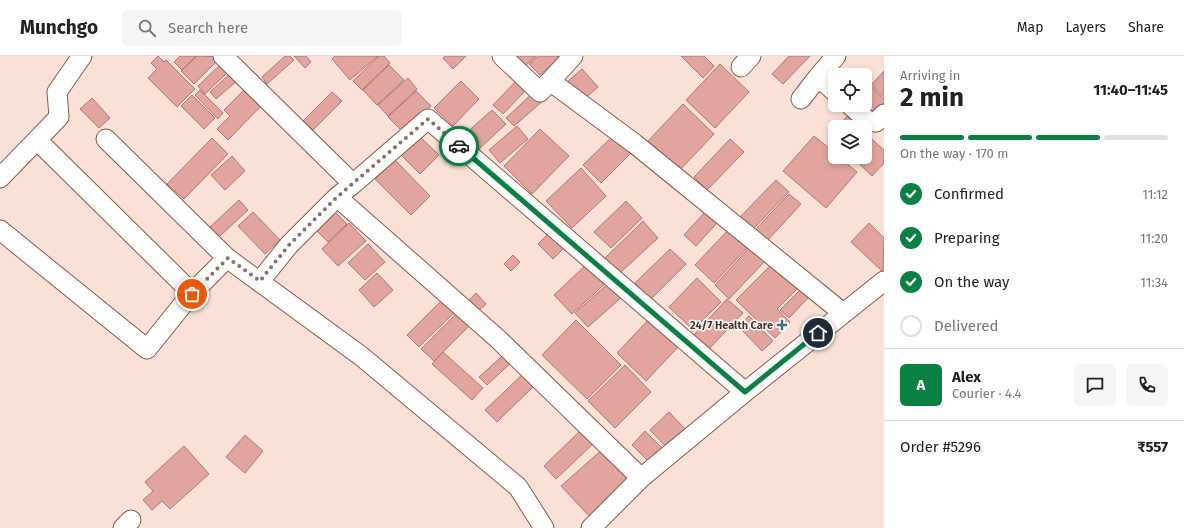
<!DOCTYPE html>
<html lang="en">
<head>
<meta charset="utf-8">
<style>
  body { margin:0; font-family:"Fira Sans",sans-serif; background:#f6f6f6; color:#202124; height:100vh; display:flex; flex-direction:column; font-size:15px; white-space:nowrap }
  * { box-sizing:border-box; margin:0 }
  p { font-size:13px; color:#757577 }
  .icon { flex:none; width:22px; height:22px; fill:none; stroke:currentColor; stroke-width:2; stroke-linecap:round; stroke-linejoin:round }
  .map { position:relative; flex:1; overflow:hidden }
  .drawer { display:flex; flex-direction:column; background:#fff; width:300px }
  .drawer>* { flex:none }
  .controls { position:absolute; left:828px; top:12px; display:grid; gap:8px }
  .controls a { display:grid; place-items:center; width:44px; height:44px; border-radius:6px; background:#fff; box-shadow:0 2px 6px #0003; font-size:20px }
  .pin { position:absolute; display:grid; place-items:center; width:34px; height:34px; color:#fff; margin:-17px; border:2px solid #fff; border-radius:50%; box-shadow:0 1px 4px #0007 }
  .courier { position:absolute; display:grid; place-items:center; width:40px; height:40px; margin:-20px; border:3px solid #0b8043; border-radius:50%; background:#fff; color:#222; box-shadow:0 1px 5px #0007 }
  .headline em { font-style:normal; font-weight:700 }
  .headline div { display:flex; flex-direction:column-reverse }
  .headline { display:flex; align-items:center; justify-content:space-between; height:68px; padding:0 16px }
  h1 { font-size:26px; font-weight:700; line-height:30px }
  .bar { display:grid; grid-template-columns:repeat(4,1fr); gap:6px 4px; align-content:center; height:48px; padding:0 16px }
  .bar i { height:5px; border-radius:3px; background:#e0e0e0 }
  .bar .current { background:#0b8043 }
  .bar p { grid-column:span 4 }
  .line { display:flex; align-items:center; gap:10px; padding:0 16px; border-top:1px solid #e0e0e0 }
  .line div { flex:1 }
  .round { display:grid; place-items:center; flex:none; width:42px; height:42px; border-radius:6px; background:#f6f6f6 }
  ol { padding:0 16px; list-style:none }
  li { display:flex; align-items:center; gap:12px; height:44px }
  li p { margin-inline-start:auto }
  li .icon { padding:4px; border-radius:50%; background:#0b8043; color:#fff; stroke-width:4 }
  li:last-child { color:#757577 }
  li i { width:22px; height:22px; border:2px solid #e0e0e0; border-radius:50% }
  header { display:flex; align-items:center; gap:24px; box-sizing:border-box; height:56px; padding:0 20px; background:#fff; border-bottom:1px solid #e0e0e0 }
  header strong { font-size:19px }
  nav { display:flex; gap:22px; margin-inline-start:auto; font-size:14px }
  .search { width:280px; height:36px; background:#f6f6f6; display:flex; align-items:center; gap:10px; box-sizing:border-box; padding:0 14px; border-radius:6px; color:#757577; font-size:15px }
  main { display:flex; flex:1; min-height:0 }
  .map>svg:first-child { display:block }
  .building { fill:#e1a49f; stroke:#b17773 }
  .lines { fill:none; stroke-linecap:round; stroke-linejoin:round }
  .minor-casing { stroke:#8b5944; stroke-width:21 }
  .minor { stroke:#fff; stroke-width:19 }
  .done { stroke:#877167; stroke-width:4; stroke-dasharray:0 7.2 }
  .route { stroke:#0b8043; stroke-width:5 }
  .poi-dot { fill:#357288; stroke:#fff; stroke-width:1.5 }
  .labels { text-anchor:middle; stroke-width:3; stroke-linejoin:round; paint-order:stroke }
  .poi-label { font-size:11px; font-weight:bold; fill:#4a342a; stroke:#fff; text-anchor:end }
</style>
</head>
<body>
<header>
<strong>Munchgo</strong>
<div class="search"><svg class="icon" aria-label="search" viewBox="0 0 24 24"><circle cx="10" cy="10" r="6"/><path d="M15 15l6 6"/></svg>Search here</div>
<nav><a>Map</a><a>Layers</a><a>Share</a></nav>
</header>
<main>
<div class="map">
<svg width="884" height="472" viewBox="0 0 884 472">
  <rect width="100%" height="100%" fill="#f9e1d7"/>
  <path class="building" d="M 158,0 L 164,6 L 166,4 L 195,33 L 177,51 L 148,22 L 157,13 L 151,7 Z
    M 180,0 L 196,0 L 182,14 L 174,6 Z
    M 197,0 L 221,1 L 194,28 L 181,15 Z
    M 285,0 L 290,0 L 294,4 L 267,28 L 262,21 Z
    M 294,0 L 306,0 L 311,6 L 305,12 Z
    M 335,0 L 378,0 L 350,24 L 332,3 Z
    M 379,0 L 384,0 L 390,7 L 362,34 L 353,25 Z
    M 445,0 L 466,0 L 453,13 L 443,2 Z
    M 516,0 L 536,0 L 525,10 Z
    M 538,0 L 559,0 L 560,1 L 540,19 L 529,8 Z
    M 681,0 L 704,0 L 714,10 L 703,22 Z
    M 789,0 L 810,0 L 783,28 L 772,18 Z
    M 221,8 L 228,16 L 205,38 L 198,30 Z
    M 720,8 L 749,36 L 715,72 L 686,44 Z
    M 389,9 L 404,24 L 377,49 L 363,34 Z
    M 582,13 L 598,31 L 582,45 L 566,27 Z
    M 884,15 L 884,41 L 871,29 Z
    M 232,16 L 239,23 L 216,43 L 210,36 Z
    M 408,22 L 417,33 L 388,60 L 378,49 Z
    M 518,23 L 528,32 L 503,58 L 493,49 Z
    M 461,25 L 479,43 L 453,70 L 434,52 Z
    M 866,26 L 884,43 L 884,48 L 871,62 L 857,49 L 865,49 Z
    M 247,31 L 263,48 L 228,84 L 217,73 L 230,60 L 224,54 Z
    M 200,34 L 223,57 L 218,63 L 195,39 Z
    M 416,35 L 431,50 L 403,76 L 388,61 Z
    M 535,35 L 544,44 L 514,70 L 506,62 Z
    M 332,36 L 342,45 L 313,74 L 303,65 Z
    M 192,39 L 215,62 L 204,73 L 181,50 Z
    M 92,42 L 110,62 L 99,72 L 80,53 Z
    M 683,48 L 714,78 L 679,115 L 648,85 Z
    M 492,54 L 506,68 L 479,93 L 465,78 Z
    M 847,60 L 859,71 L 838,71 Z
    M 517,70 L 528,83 L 500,107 L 489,94 Z
    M 540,73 L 569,100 L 532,138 L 504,110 Z
    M 835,74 L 835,86 L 829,80 Z
    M 616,77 L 633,95 L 601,127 L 583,109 Z
    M 865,77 L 884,94 L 884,107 L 872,120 L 852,101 L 865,101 Z
    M 418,79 L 439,99 L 420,118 L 400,98 Z
    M 814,80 L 835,97 L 835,101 L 839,101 L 857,116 L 826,152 L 783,115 Z
    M 212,82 L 228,98 L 184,143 L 167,128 Z
    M 730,83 L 744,96 L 707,134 L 694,121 Z
    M 232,100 L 245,115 L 225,134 L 211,119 Z
    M 395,104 L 430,140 L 411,159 L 375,123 Z
    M 581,112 L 606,140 L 572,172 L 546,145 Z
    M 776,124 L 789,136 L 753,173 L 740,161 Z
    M 789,138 L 801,148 L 767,185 L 755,174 Z
    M 239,144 L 248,154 L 219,181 L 210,171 Z
    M 626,145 L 642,162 L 611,192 L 594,176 Z
    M 253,156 L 280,184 L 265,198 L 238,170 Z
    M 335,156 L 347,168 L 328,186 L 316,174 Z
    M 705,156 L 717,167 L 696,190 L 684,179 Z
    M 643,165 L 658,182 L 620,217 L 605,202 Z
    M 349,167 L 366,185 L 338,210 L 322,193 Z
    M 869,167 L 884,182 L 883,216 L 851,186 Z
    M 731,171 L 750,189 L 714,227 L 695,209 Z
    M 550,176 L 564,192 L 553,203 L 538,188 Z
    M 368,188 L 385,206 L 365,224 L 348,207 Z
    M 752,189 L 767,203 L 729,243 L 715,229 Z
    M 670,193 L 686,208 L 651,243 L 635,227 Z
    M 513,199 L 520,206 L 511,215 L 504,208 Z
    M 776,204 L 801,229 L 777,253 L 790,266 L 775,282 L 736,244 Z
    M 588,207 L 607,226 L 572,258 L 554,239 Z
    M 377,217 L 393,234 L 374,251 L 359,234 Z
    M 697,222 L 721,246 L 693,274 L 669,251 Z
    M 610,226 L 623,240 L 588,271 L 575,257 Z
    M 801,233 L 809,241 L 789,262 L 780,254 Z
    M 476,237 L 486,248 L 478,255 L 469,244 Z
    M 446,240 L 458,253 L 419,291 L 407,279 Z
    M 727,243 L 743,257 L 707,295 L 692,281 Z
    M 460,254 L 472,267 L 434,305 L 421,293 Z
    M 749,260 L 773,285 L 762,295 L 738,270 Z
    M 651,261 L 680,289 L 646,325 L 617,297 Z
    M 576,264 L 621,309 L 587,343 L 542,299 Z
    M 508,295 L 515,303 L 487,329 L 479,321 Z
    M 443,296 L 483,332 L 472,344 L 432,308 Z
    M 625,309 L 651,336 L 615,372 L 588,345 Z
    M 525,316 L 536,328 L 497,366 L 485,354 Z
    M 669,356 L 687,375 L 668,393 L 650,374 Z
    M 583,372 L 596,385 L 556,423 L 544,410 Z
    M 645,375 L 665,395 L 651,408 L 632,389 Z
    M 245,379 L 263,395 L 245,417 L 226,401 Z
    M 184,390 L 209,418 L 170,453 L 162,445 L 152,454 L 143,444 L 153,435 L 145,426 Z
    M 604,392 L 633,424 L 591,462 L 561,430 Z"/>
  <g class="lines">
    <defs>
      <path id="minor" d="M 223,0 L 353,128 L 337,141 L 498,283 L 641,422
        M 502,0 L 540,36 L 573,0
        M 741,11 L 751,0
        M 818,21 L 836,0
        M 550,25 L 635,88 L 843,257
        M 801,43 L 818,21 L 835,36
        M 850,49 L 868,65 L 876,66 L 884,58
        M 106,83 L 227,202 L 361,300 L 518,431 L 544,472
        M 37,84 L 192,237 L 227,202
        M 0,122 L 59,61 L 57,36 L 82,0
        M 353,128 L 428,63 L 745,336
        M 0,174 L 147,293 L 192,237
        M 260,225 L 289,189 L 337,141
        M 123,472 L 131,464
        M 591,472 L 641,422 L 745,336 L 884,225"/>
    </defs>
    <use href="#minor" class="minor-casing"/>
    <use href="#minor" class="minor"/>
  </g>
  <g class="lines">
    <path class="done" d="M 192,238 L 228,202 L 260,225 L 289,189 L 337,141 L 428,63 L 459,90"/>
    <path class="route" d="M 459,90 L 745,336 L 818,277"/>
  </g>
  <path class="poi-dot" d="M780 263h4v4h4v4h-4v4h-4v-4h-4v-4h4z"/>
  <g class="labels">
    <g class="poi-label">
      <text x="773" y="273">24/7 Health Care</text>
    </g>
  </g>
</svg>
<div class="controls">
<a><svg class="icon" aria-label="locate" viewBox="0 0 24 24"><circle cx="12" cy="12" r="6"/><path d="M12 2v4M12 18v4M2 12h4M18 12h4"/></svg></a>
<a><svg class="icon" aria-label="layers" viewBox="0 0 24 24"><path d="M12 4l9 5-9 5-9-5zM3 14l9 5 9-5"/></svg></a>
</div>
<div class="pin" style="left:192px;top:238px;background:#ea580c"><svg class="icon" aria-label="bag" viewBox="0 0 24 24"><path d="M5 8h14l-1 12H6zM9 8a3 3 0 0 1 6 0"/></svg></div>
<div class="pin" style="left:818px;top:277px;background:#1f2937"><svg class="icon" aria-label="home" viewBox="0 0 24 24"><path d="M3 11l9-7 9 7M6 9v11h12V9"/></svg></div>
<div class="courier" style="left:459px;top:90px"><svg class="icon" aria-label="car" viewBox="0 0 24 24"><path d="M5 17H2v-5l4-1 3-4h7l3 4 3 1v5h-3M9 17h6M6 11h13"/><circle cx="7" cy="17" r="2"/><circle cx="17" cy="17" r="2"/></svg></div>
</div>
<section class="drawer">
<div class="headline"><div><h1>2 min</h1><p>Arriving in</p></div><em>11:40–11:45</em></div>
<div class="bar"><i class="current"></i><i class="current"></i><i class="current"></i><i></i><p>On the way · 170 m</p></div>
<ol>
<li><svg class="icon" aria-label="check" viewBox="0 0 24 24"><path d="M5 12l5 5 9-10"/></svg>Confirmed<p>11:12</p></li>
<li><svg class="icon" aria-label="check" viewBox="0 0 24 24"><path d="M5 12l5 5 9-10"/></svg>Preparing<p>11:20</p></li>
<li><svg class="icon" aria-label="check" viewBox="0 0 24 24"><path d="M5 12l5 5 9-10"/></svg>On the way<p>11:34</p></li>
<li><i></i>Delivered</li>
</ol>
<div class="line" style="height:72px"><b class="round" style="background:#0b8043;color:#fff">A</b><div><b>Alex</b><p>Courier · 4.4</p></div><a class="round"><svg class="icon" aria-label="chat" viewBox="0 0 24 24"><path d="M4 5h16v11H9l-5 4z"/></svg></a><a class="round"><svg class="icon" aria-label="phone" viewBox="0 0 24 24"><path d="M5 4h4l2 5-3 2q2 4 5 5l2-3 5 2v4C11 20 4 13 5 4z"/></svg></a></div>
<div class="line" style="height:52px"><div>Order #5296</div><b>₹557</b></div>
</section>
</main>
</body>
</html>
